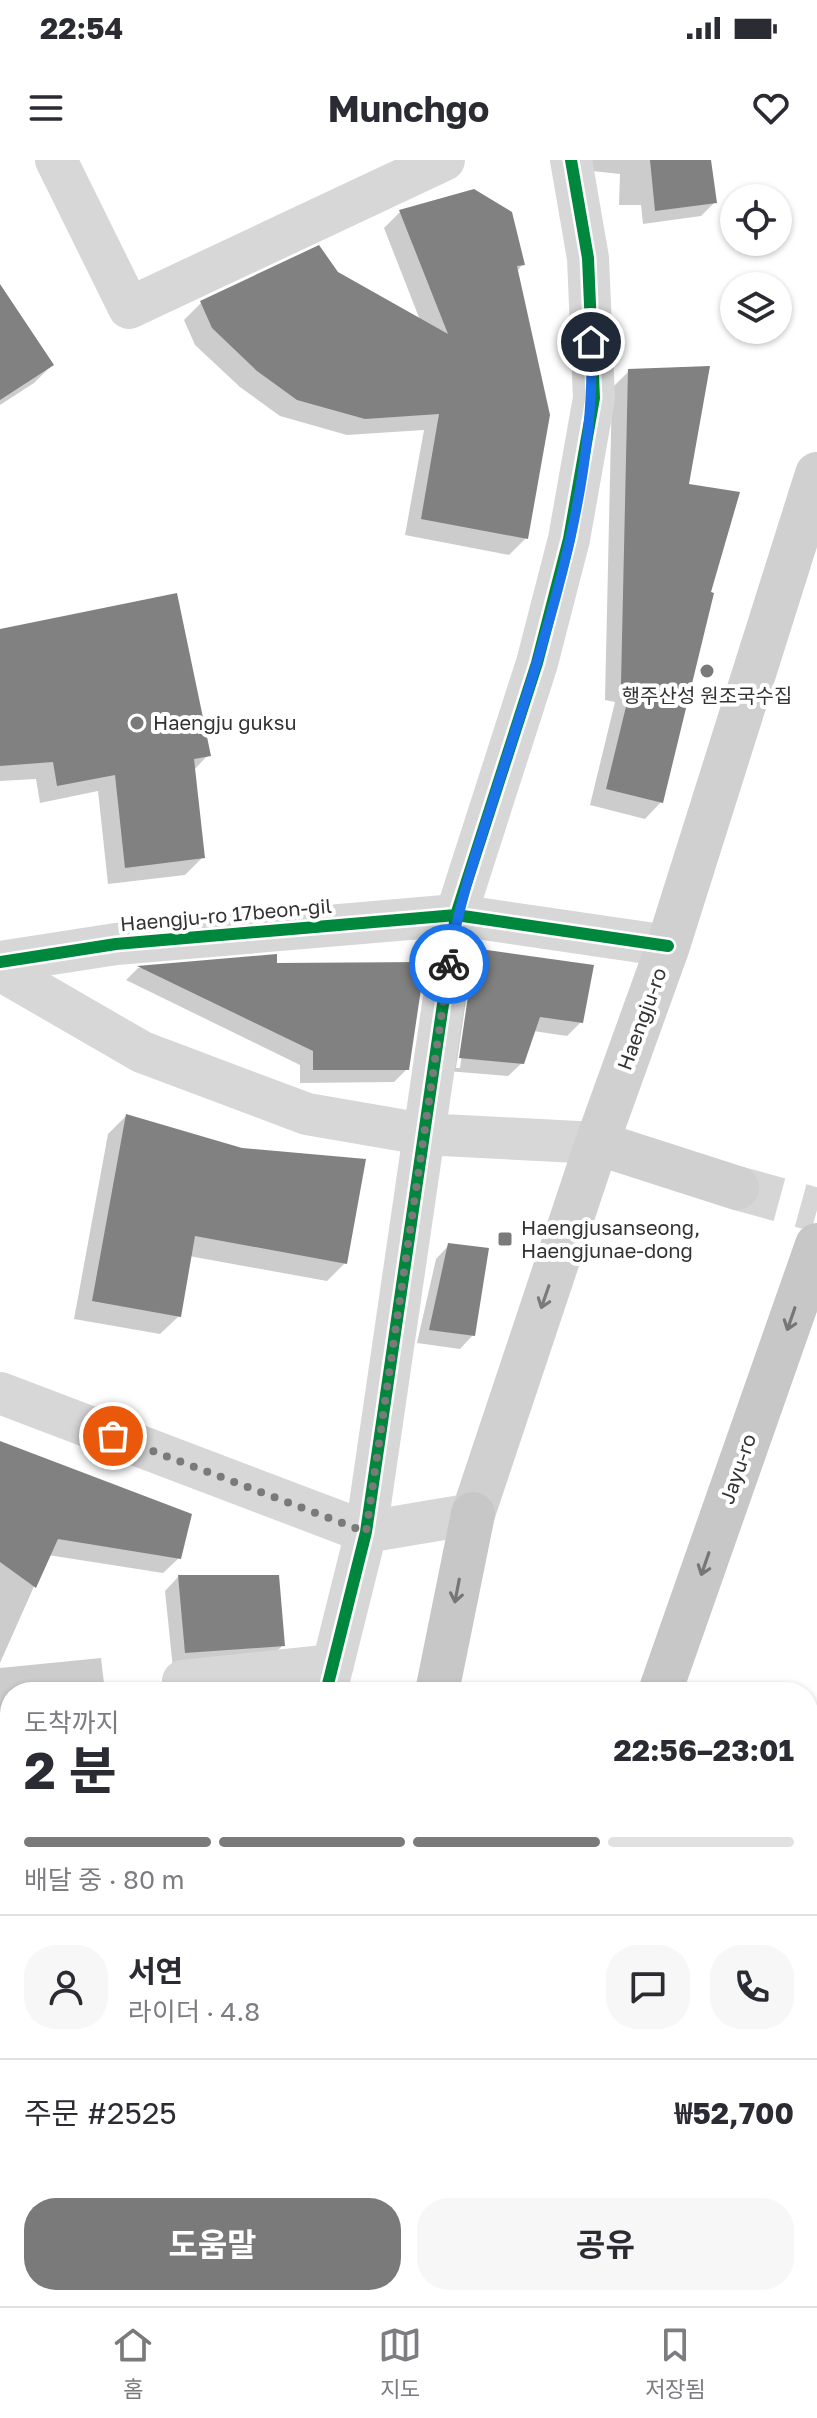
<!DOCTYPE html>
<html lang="ko">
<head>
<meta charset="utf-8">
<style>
  body { margin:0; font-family:"Golos Text","Noto Sans KR",sans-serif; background:#f7f7f7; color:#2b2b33; height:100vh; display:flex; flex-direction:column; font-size:30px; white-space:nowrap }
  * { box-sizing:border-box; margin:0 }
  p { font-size:26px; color:#7c7c81 }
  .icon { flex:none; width:44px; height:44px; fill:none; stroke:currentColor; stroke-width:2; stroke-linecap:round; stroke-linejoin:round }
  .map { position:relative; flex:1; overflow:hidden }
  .panel { position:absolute; left:0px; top:1522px; width:818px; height:624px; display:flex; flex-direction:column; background:#fff; border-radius:32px 32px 0 0; box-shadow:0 2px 6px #0004 }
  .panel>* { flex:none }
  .fabs { position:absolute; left:720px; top:24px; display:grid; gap:16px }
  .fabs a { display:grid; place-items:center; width:72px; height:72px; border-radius:50%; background:#fff; box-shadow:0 2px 6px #0004; font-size:40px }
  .pin { position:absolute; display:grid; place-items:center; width:68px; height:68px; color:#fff; margin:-34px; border:4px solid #fff; border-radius:50%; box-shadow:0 2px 8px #0007 }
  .courier { position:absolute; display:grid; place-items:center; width:80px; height:80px; margin:-40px; border:6px solid #1a73e8; border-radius:50%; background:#fff; color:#222; box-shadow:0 2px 10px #0007 }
  .overview em { font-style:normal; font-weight:700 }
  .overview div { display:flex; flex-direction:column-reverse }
  .overview { display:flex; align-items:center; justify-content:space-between; height:136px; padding:0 24px }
  h1 { font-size:52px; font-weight:700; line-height:60px }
  .bar { display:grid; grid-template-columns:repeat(4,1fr); gap:12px 8px; align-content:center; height:96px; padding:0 24px }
  .bar i { height:10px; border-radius:6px; background:#e1e1e2 }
  .bar .active { background:#7a7a7a }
  .bar p { grid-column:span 4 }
  .line { display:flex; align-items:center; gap:20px; padding:0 24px; border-top:2px solid #e1e1e2 }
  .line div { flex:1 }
  .round { display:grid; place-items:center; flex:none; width:84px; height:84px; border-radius:32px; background:#f7f7f7 }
  .cta { display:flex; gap:16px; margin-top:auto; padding:16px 24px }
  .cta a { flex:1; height:92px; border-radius:32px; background:#7a7a7a; color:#fff; font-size:32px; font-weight:700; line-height:92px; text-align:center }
  .cta a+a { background:#f7f7f7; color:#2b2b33 }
  .status { display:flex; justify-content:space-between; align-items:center; height:56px; padding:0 40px; background:#fff; direction:ltr }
  .status svg { height:22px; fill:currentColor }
  header { display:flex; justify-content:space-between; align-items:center; height:104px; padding:0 24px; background:#fff; font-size:36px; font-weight:700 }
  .tab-bar { display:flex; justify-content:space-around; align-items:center; height:112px; border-top:2px solid #e1e1e2; background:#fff; font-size:22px; color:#7c7c81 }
  .tab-bar a { display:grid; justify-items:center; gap:4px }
  .tab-bar .active { color:#7a7a7a }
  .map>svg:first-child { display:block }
  .shadow { fill:#0003; fill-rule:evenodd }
  .building { fill:#818181 }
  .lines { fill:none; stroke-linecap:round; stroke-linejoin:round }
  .secondary-tunnel { stroke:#d6d6d6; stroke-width:44; stroke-dasharray:44 22; stroke-linecap:butt }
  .minor { stroke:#d7d7d7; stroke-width:42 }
  .secondary { stroke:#d0d0d0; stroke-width:44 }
  .trunk { stroke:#c7c7c7; stroke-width:44 }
  .cycleway-casing { stroke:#fff; stroke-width:17 }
  .cycleway { stroke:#00873e; stroke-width:12 }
  .oneway { stroke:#7a7a7a }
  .oneway2 { stroke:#767676 }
  .done { stroke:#7a7a7a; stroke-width:8; stroke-dasharray:0 14.4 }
  .route { stroke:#1a73e8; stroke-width:10 }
  .poi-dot { fill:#7a7a7a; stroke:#fff; stroke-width:3 }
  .labels { text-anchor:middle; stroke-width:8; stroke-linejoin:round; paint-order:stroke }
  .poi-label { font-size:20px; fill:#333; stroke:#fff; text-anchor:start }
  .street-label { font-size:20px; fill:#333; stroke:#fff }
</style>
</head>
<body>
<div class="status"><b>22:54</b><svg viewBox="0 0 49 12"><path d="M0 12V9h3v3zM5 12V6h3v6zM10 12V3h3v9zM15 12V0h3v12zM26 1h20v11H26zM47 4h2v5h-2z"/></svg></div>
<header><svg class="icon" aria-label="menu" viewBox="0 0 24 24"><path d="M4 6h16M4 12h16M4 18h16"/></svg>Munchgo<svg class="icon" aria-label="heart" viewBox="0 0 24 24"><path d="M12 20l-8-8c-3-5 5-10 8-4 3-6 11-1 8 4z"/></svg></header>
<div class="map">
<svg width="817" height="2146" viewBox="0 0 817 2146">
  <rect width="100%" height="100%" fill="#fff"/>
  <path class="shadow" d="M 575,0 L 709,0 L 715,42 L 701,56 L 643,64 L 641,45 L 619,45 L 620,14 L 582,10 Z
    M 400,52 L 523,104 L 517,111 L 526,378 L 509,395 L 405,375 L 424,270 L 347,275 L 280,256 L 240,227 L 195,185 L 184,160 L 201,143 L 337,113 L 420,160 L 384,68 Z
    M 0,128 L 52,205 L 34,223 L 0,245 Z
    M 629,211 L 686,325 L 661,642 L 645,659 L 590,645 L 615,542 L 605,540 L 612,228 Z
    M 0,471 L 208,595 L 193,611 L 203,697 L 185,715 L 108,724 L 98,631 L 40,643 L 36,619 L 0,621 Z
    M 481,791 L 581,862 L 567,876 L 533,871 L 522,903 L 508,916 L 447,911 L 467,805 ZM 476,801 L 460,908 L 456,908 L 471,806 Z
    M 275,797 L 275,805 L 407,909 L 394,922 L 300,923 L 300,905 L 126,820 L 138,808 Z
    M 126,956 L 345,1103 L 327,1121 L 189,1096 L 179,1156 L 160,1174 L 74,1159 L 108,974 Z
    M 449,1085 L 473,1175 L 460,1189 L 417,1183 L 436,1099 Z
    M 0,1283 L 179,1398 L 163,1413 L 48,1395 L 0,1503 Z
    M 178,1417 L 283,1485 L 269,1499 L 173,1509 L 165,1431 Z
    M 101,1498 L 105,1532 L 10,1532 L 10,1622 L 0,1623 L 0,1508 Z
    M 10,1673 L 10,1775 L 0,1785 L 0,1684 Z"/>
  <path class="building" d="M 650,0 L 711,0 L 717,43 L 655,51 Z
    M 474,29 L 512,52 L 525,105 L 517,106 L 550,255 L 528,379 L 421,359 L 439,254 L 365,259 L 297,240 L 257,211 L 212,168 L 200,141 L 319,85 L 338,112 L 448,174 L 399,50 Z
    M 0,124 L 54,205 L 0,240 Z
    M 710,206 L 689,324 L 740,332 L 711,432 L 714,433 L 663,643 L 606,629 L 631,526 L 621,524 L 628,209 Z
    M 177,433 L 211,596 L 194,599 L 205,698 L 125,708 L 115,615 L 57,626 L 53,602 L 0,606 L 0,469 Z
    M 480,789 L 594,805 L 583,863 L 540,857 L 524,904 L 459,898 L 473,802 L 477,802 Z
    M 277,794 L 277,803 L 425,802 L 409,910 L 313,910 L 313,891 L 137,806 Z
    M 126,954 L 242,988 L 366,999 L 347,1104 L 195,1076 L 181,1157 L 92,1141 Z
    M 448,1083 L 489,1088 L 475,1176 L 429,1170 Z
    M 0,1281 L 192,1354 L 181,1399 L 58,1379 L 36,1428 L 0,1402 Z
    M 178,1415 L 279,1415 L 285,1486 L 185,1493 Z"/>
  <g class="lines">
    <path class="secondary-tunnel" d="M 737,1028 L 817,1050"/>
    <path class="minor" d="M 56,0 L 129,148 L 444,0
      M 0,802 L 116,784 L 456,755 L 668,786
      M 0,810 L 142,892 L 307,954 L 423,974 L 597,983
      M 0,1233 L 366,1372 L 473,1354
      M 183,1521 L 333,1505
      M 326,1532 L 366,1372 L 456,755 L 537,503 L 569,379 L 594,238 L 588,98 L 571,0
      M 0,1858 L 10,1883
      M 47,2136 L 49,2146
      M 216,2146 L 218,2136"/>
    <path class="secondary" d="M 597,983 L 737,1028
      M 473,1354 L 597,983 L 668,786 L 817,314"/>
    <path class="trunk" d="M 437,1532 L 473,1354
      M 660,1532 L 817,1085
      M 808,1709 L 817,1680
      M 321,2146 L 323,2136
      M 465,2146 L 468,2136
      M 657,2146 L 660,2136
      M 734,2146 L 736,2136"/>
    <defs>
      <path id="cycleway" d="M 0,802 L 116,784 L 456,755 L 668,786
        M 326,1532 L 366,1372 L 456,755 L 537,503 L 569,379 L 594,238 L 588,98 L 571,0"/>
    </defs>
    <use href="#cycleway" class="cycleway-casing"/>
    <use href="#cycleway" class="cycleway"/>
  </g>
  <defs><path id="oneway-shaft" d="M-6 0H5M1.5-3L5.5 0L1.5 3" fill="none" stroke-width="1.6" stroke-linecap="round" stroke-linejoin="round" transform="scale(2)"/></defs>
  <use class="oneway" href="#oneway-shaft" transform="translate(545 1137) rotate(109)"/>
  <g class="oneway2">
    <use href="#oneway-shaft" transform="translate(791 1159) rotate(109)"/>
    <use href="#oneway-shaft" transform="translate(705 1404) rotate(109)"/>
    <use href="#oneway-shaft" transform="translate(457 1431) rotate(101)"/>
  </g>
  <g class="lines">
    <path class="done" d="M 113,1276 L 366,1372 L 449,804"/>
    <path class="route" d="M 449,804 C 459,738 482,676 502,612 C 546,475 597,327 591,182"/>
  </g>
  <g class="poi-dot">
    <circle cx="707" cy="511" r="8"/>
    <circle cx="137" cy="563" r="8"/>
    <rect x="497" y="1071" width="16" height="16" rx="4"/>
  </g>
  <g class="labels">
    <g class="poi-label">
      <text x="707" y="543" text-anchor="middle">행주산성 원조국수집</text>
      <text x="153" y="570">Haengju guksu</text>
      <text x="521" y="1075">Haengjusanseong,<tspan x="521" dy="23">Haengjunae-dong</tspan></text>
    </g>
    <g class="street-label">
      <text transform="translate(226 755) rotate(-5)" y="7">Haengju-ro 17beon-gil</text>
      <text transform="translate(642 859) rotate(-70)" y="7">Haengju-ro</text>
      <text transform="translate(738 1309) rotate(-71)" y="7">Jayu-ro</text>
    </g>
  </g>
</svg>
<div class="fabs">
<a><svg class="icon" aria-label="locate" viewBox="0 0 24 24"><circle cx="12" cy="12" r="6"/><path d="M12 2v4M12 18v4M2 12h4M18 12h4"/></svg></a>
<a><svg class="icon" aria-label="layers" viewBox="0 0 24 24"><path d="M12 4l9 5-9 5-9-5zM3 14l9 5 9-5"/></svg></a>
</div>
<div class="pin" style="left:113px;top:1276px;background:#ea580c"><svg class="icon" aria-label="bag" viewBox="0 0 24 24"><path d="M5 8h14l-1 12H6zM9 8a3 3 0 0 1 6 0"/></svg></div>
<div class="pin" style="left:591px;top:182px;background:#1f2937"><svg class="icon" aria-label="home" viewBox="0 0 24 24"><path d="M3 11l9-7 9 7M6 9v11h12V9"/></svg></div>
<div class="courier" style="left:449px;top:804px"><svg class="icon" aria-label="bike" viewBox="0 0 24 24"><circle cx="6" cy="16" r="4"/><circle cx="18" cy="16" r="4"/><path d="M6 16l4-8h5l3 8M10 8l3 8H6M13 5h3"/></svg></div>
<section class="panel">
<div class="overview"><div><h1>2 분</h1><p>도착까지</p></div><em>22:56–23:01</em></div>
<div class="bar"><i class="active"></i><i class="active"></i><i class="active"></i><i></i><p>배달 중 · 80 m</p></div>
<div class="line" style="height:144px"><a class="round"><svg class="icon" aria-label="person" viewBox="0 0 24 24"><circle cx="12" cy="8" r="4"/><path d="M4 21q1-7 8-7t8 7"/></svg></a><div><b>서연</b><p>라이더 · 4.8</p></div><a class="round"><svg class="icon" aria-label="chat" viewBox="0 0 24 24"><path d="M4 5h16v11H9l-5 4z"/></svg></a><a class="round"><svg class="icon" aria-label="phone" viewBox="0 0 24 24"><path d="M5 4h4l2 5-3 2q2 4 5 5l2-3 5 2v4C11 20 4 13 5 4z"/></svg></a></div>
<div class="line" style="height:104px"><div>주문 #2525</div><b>₩52,700</b></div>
<div class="cta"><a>도움말</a><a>공유</a></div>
</section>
</div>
<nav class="tab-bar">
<a class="active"><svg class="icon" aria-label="home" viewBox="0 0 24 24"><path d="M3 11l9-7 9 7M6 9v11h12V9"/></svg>홈</a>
<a><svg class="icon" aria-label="map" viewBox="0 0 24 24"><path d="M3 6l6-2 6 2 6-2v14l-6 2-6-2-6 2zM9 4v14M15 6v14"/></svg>지도</a>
<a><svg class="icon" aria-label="saved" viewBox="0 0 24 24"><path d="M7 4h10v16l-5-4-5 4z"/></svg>저장됨</a>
</nav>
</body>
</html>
